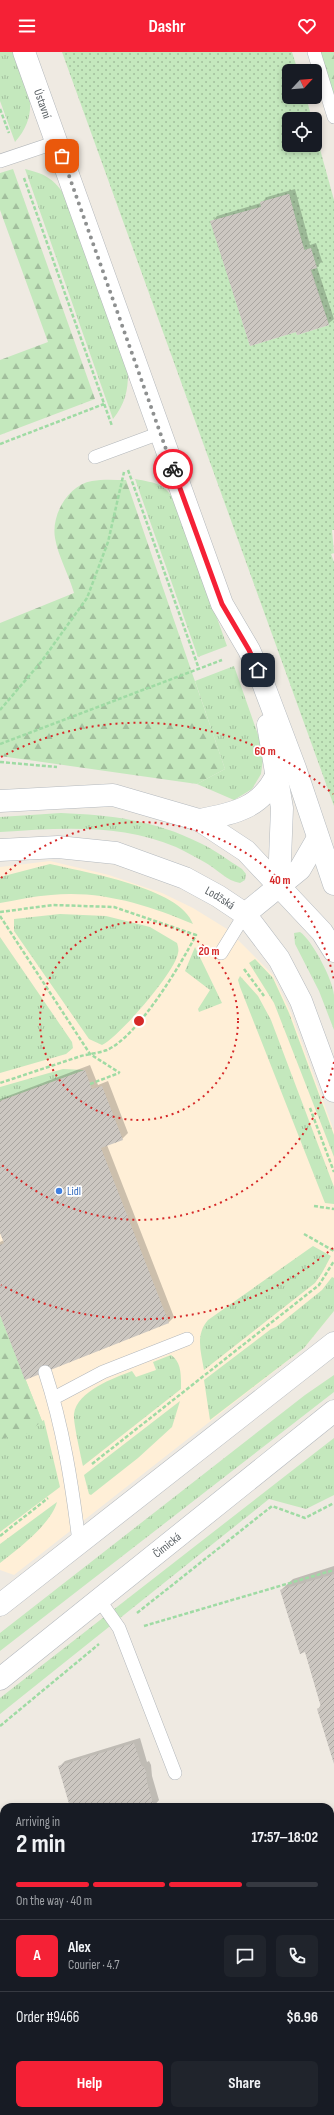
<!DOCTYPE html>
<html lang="en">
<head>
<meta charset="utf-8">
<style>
  body { margin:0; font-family:"Sofia Sans Condensed",sans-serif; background:#20242c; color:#f1f3f6; height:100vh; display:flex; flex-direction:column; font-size:15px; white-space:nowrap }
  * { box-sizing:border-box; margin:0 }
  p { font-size:13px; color:#9ea1a6 }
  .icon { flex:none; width:22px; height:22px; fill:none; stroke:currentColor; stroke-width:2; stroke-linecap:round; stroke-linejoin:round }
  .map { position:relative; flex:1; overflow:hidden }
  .sheet { position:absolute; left:0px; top:1751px; width:334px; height:312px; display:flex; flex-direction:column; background:#171b24; border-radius:12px 12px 0 0; box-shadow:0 2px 6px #0003 }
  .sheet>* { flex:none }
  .needle { width:26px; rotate:64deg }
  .controls { position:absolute; left:282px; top:12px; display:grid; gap:8px }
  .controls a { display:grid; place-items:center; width:40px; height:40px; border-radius:6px; background:#171b24; box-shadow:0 2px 6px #0003; font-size:20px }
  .pin { position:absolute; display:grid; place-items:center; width:34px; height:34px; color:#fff; margin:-17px; border-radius:8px; box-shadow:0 2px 6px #0006 }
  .courier { position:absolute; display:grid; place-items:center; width:40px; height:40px; margin:-20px; border:3px solid #f52136; border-radius:50%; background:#fff; color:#222; box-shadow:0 1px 5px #0007 }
  .overview em { font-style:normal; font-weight:700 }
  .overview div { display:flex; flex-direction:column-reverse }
  .overview { display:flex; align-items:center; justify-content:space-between; height:68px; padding:0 16px }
  h1 { font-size:26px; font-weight:700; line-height:30px }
  .bar { display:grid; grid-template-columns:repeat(4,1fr); gap:6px 4px; align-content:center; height:48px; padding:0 16px }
  .bar i { height:5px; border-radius:3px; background:#363941 }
  .bar .on { background:#f52136 }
  .bar p { grid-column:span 4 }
  .line { display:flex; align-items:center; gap:10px; padding:0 16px; border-top:1px solid #363941 }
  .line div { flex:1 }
  .round { display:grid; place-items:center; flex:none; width:42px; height:42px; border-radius:6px; background:#20242c }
  .primary-button { display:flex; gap:8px; margin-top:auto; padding:8px 16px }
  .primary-button a { flex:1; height:46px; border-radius:6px; background:#f52136; color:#fff; font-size:16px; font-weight:700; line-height:46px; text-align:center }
  .primary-button a+a { background:#20242c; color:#f1f3f6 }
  header { display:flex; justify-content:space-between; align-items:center; height:52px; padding:0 16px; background:#f52136; color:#fff; font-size:18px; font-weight:700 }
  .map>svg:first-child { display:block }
  .commercial { fill:#ffefd7 }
  .industrial { fill:url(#industrial-furrows) }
  .grass { fill:url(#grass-tufts) }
  .forest { fill:url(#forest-firs) }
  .garden { fill:url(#garden-dots); fill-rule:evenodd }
  .shadow { fill:#0003 }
  .building { fill:url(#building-hatch) }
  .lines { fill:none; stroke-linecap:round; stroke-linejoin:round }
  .lane-casing { stroke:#b3b7bb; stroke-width:14 }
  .street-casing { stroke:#b3b7bb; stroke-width:23 }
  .secondary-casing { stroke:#b4b9be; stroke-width:23 }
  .path { stroke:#9fdba4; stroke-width:2.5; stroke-dasharray:4 2; stroke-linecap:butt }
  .lane { stroke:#fff; stroke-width:13 }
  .street { stroke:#fff; stroke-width:22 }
  .secondary { stroke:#fff; stroke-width:22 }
  .done { stroke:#8e9090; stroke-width:4; stroke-dasharray:0 7.2 }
  .route { stroke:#f52136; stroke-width:5 }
  .ring { fill:none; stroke:#d62828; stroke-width:2; stroke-dasharray:2 4 }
  .shop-dot { fill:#3f7fe0; stroke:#fff; stroke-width:1.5 }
  .labels { text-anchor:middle; stroke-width:3.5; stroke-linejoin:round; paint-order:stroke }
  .street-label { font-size:12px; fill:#5a6064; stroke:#fff }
  .shop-label { font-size:12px; fill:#366cbe; stroke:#fff; text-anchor:start }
  .centre { fill:#d62828; stroke:#fff; stroke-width:2 }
  .ring-label { font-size:12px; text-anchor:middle; font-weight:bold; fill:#d62828; stroke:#fff; stroke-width:3.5; stroke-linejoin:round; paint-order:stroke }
</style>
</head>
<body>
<header><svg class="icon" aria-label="menu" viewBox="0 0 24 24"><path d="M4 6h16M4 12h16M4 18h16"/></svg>Dashr<svg class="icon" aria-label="heart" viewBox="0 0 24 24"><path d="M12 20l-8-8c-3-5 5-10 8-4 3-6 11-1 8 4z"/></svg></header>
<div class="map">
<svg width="334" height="2063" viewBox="0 0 334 2063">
  <defs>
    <pattern id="industrial-furrows" width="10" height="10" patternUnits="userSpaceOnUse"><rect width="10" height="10" fill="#dfdcd7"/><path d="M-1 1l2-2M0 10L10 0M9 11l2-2" fill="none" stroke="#b8b6b2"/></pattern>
    <pattern id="grass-tufts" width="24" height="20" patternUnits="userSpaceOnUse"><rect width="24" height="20" fill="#c4e8bd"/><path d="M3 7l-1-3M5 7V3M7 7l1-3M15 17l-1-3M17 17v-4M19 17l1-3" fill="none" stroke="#a2bf9d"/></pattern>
    <pattern id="forest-firs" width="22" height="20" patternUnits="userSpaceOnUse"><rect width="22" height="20" fill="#c4e8bd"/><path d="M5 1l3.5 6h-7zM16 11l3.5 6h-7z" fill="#a2bf9d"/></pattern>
    <pattern id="garden-dots" width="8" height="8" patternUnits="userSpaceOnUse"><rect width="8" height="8" fill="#c4e8bd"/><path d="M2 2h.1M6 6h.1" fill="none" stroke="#a2bf9d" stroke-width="1.8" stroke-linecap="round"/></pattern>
    <pattern id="building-hatch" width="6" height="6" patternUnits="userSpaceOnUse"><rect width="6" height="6" fill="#ccc7c1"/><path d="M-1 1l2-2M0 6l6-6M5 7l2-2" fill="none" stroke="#a9a5a0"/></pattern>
  </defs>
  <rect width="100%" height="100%" fill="#efeae2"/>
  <path class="commercial" d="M 50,809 L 109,823 L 162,841 L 193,856 L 227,877 L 273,923 L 291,961 L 334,1079 L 334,1259 L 304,1296 L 14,1523 L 0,1518 L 0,815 Z"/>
  <path class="industrial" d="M 143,2059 L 243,2059 L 246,2063 L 146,2063 Z"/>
  <path class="grass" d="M 0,0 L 15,0 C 27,34 42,59 15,90 L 0,49 Z
    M 25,117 C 46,122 54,127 66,145 L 128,321 C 128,339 125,352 113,367 Z
    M 135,427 C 156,431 165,431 176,451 L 227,594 L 198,605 Z
    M 234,614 L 264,700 L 261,722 L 252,737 L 234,748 L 197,732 L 225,717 L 195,629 Z
    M 61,761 C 111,763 154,768 200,791 C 215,798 228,808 242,817 L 246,822 L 245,828 L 240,831 C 227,829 217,817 206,811 C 196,805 186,800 176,795 C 121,771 58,776 0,780 L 0,765 Z
    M 50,812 C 84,820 181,836 193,872 C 148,853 101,838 51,843 C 34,844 17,848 0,851 L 0,825 Z
    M 60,862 L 106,864 L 150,875 L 177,891 C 178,894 179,898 178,901 C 176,919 119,985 102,993 L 89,987 L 14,879 L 14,867 Z
    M 300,880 C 312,888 333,928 334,943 C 334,954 334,966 334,978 L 319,939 L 295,892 L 294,881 Z
    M 0,885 L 72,990 L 73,996 L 66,1002 L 0,1021 Z
    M 195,895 L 222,951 L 199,960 L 198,957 L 210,938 L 185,919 Z
    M 255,907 L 273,926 L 289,961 L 334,1083 L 334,1105 L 274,951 L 249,911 Z
    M 240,924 L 258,944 L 271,968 L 334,1135 L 334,1152 L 325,1151 L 240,935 L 238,928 Z
    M 63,1017 L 85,1018 L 0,1049 L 0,1035 Z
    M 313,1194 L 331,1204 L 322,1221 L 315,1231 L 204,1318 C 201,1300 195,1283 208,1268 Z
    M 332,1225 L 334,1226 L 334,1259 L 304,1296 L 210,1368 L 204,1328 L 271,1277 L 276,1275 L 322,1238 Z
    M 0,1263 L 42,1369 L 44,1368 L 60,1435 L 0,1480 Z
    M 171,1303 C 182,1310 181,1325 181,1337 L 83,1414 C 81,1404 73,1370 74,1362 C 77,1339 114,1326 132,1319 L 136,1325 L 156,1318 L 153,1310 Z
    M 334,1323 L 334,1340 L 0,1599 L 0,1581 L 305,1343 Z
    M 180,1349 L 172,1375 L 138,1406 L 91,1443 L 89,1442 L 84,1423 Z
    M 334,1386 L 334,1443 L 306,1457 L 269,1447 L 0,1662 L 0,1646 Z
    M 57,1450 C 51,1472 18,1497 0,1511 L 0,1492 Z"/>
  <path class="forest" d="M 318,0 L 334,0 L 334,55 Z
    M 13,117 L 95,347 L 0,383 L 0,308 L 48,290 L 0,158 L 0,121 Z
    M 126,428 L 225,717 L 197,732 L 0,704 L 0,571 L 74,541 C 69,523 58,504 55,486 C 51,463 68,433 92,429 C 103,427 115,428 126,428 Z
    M 0,1263 L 42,1369 L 28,1381 L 0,1387 Z"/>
  <path class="garden" d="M 62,0 L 292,0 L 298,19 L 289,19 L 289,45 L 306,45 L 312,67 L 289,67 L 289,93 L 315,93 L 315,79 L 334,148 L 334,478 L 332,478 L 334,501 L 331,502 L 334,510 L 334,754 ZM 289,142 L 299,181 L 329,273 L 297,283 L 296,280 L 250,294 L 211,169 L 261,155 L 261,150 Z"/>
  <path class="shadow" d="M 295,137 L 310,193 L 316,191 L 322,209 L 317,215 L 334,267 L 328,272 L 212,170 L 217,164 L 261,151 L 267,145 Z
    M 90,1013 L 98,1033 L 108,1029 L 128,1081 L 122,1087 L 107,1093 L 174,1265 L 169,1270 L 26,1326 L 0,1260 L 0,1190 L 4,1188 L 0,1178 L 0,1047 Z
    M 334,1514 L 334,1710 L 318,1657 L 321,1653 L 305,1599 L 281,1538 L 293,1527 Z
    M 140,1686 L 147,1710 L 149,1709 L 151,1713 L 152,1724 L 159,1748 L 153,1755 L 72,1755 L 59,1715 L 65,1709 Z
    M 0,1983 L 4,1986 L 4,1990 L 0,1995 Z
    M 197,2059 L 241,2059 L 244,2063 L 199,2063 Z"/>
  <path class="building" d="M 289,142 L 304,198 L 311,196 L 317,216 L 310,218 L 329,273 L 297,283 L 296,280 L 250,294 L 210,169 L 261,155 L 260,150 Z
    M 85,1018 L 92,1037 L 102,1034 L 123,1088 L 101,1096 L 169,1271 L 25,1328 L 0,1263 L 0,1193 L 4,1191 L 0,1181 L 0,1049 Z
    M 334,1522 L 334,1712 L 317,1657 L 321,1655 L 305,1600 L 300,1602 L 280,1538 Z
    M 134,1691 L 142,1715 L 143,1714 L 146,1719 L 147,1730 L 154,1755 L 70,1755 L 58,1714 Z
    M 58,2059 L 68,2059 L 65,2063 Z
    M 195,2059 L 232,2059 L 234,2063 L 198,2063 Z"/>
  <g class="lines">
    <defs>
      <path id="lane" d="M 314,0 L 334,65
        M 0,109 L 57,90
        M 95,405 L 160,381
        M 221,901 L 245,862
        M 45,1320 C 63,1375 72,1432 79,1490
        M 54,1346 L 103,1320 L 187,1287
        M 100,1549 L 119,1576 L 175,1721"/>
      <g id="street">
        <path id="s1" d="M 24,0 L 222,552 L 249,598 L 258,618"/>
      </g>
      <g id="secondary">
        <path d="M 258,618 L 295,716 L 334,832"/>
        <path d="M 268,673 L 282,756 L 279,833"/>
        <path d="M 0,749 L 113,743 L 199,768 L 246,799 L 322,880 L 334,899"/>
        <path d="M 199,768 C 233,762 262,756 277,722"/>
        <path id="s2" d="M 0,798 L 58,795 L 116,801 L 185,826 L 218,844 L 245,862 L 279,907 L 301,949 L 334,1039"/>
        <path d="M 245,862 L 300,817 L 318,786"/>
        <path d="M 0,1553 L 334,1291"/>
        <path id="s3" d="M 0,1627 L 334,1359"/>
      </g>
    </defs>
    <use href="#lane" class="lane-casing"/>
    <use href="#street" class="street-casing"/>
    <use href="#secondary" class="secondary-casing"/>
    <path class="path" d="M 0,57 L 9,81
      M 24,126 L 112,374
      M 0,392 L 104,352
      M 128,418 L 199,617
      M 0,658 L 41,610 L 87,546 L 108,490 L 124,420
      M 0,692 L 222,608
      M 0,710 L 57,715
      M 0,860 L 53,853 L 114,855 L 196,883 C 180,914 138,984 107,998 C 99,1001 89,1002 81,1004 C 54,1013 27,1022 0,1031
      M 0,864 L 90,1002 L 120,1021
      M 244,917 L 264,944
      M 90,1032 L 119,1021
      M 310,1056 L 334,1120
      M 314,1154 L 334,1157
      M 304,1182 L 334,1199
      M 92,1412 L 319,1233 L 334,1209
      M 0,1484 L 48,1446
      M 137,1561 L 272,1454 L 305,1466 L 334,1451
      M 144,1574 L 334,1518
      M 0,1674 L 99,1592"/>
    <use href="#lane" class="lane"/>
    <use href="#street" class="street"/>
    <use href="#secondary" class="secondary"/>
  </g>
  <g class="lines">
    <path class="done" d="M 62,104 L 173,417"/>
    <path class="route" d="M 173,417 L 222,552 L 249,598 L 258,618"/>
  </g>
  <g class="ring">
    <circle cx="139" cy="969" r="99"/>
    <path d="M334 1010A199 199 0 0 1 1 1112M1 826A199 199 0 0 1 334 928"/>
    <path d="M333 1196A298 298 0 0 1 1 1233M1 705A298 298 0 0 1 333 742"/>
  </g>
  <circle class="shop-dot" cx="59" cy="1139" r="4"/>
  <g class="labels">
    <g class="street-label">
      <text dy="4" stroke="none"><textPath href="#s1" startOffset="55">Ústavní</textPath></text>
      <text dy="4" stroke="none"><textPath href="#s2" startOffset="230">Lodžská</textPath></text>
      <text dy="4" stroke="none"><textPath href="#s3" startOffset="214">Čimická</textPath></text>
    </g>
    <g class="shop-label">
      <text x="67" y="1143">Lidl</text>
    </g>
  </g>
  <circle cx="139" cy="969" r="6" class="centre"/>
  <g class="ring-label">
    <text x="265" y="703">60 m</text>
    <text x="280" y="832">40 m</text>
    <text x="209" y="903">20 m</text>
  </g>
</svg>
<div class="controls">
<a><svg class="needle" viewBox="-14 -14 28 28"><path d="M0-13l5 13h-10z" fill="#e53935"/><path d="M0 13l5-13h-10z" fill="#9ea1a6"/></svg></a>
<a><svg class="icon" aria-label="locate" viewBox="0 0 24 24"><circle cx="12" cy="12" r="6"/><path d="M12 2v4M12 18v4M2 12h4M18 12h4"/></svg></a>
</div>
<div class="pin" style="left:62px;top:104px;background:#ea580c"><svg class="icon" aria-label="bag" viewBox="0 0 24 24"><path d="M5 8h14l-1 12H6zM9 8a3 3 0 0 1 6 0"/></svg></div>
<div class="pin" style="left:258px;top:618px;background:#1f2937"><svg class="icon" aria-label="home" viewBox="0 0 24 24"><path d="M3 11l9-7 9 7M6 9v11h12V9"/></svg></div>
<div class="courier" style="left:173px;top:417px"><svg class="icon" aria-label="bike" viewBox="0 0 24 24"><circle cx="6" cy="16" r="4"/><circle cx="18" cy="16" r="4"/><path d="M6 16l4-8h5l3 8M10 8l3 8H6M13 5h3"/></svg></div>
<section class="sheet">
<div class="overview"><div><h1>2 min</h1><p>Arriving in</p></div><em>17:57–18:02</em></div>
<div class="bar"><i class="on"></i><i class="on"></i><i class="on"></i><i></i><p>On the way · 40 m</p></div>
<div class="line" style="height:72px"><b class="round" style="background:#f52136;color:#fff">A</b><div><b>Alex</b><p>Courier · 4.7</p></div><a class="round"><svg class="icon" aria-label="chat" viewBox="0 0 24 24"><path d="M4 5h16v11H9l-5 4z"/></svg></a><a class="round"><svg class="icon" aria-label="phone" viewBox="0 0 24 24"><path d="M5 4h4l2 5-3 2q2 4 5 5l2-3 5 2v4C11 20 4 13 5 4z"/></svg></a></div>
<div class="line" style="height:52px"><div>Order #9466</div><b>$6.96</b></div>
<div class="primary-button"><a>Help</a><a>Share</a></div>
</section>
</div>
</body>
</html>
